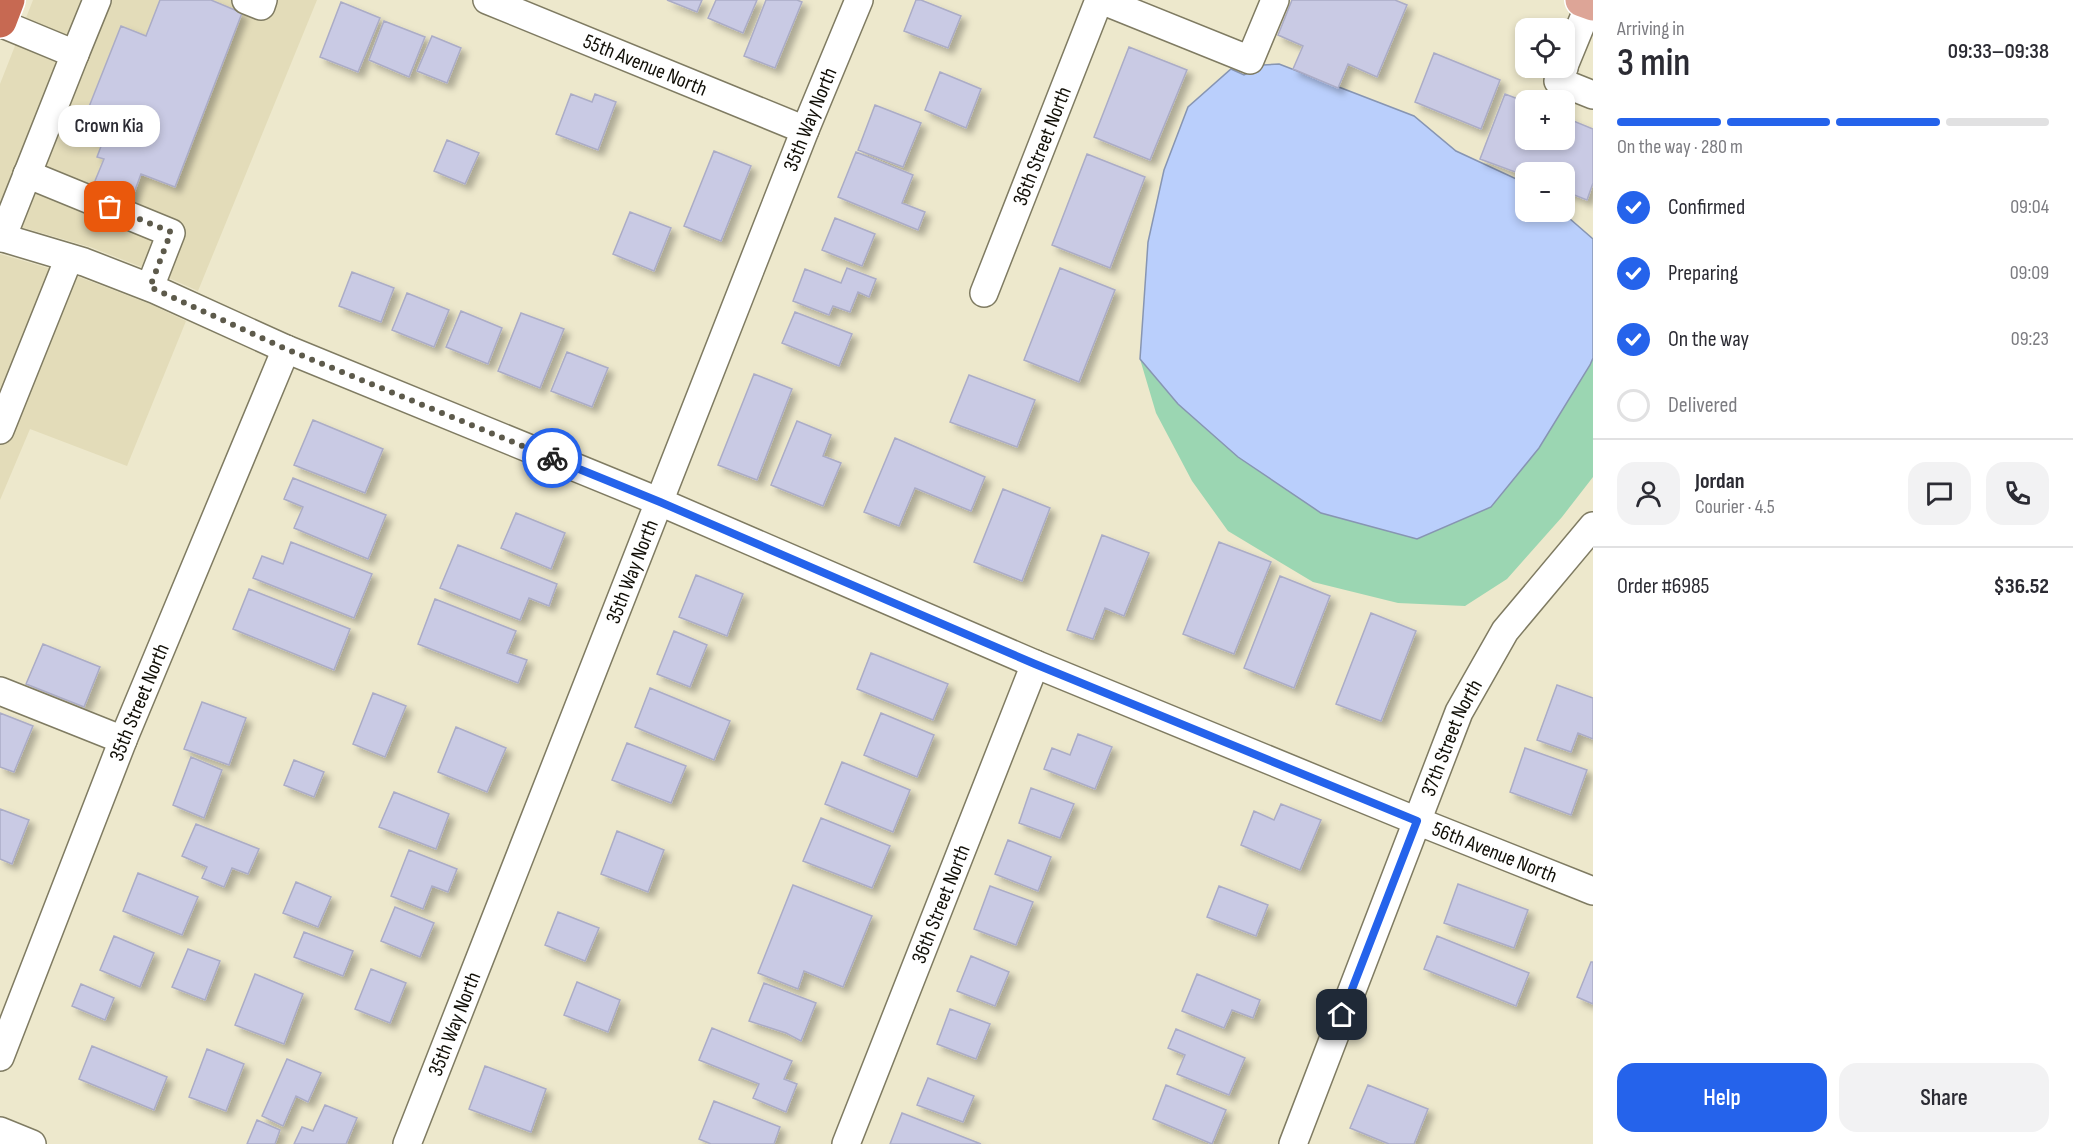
<!DOCTYPE html>
<html lang="en">
<head>
<meta charset="utf-8">
<style>
  body { margin:0; font-family:"Sofia Sans Condensed",sans-serif; background:#f2f2f3; color:#2b2b33; height:100vh; display:flex; flex-direction:column; font-size:22px; white-space:nowrap }
  * { box-sizing:border-box; margin:0 }
  p { font-size:20px; color:#7c7c81 }
  .icon { flex:none; width:33px; height:33px; fill:none; stroke:currentColor; stroke-width:2; stroke-linecap:round; stroke-linejoin:round }
  .map { position:relative; flex:1; overflow:hidden }
  .drawer { display:flex; flex-direction:column; background:#fff; width:480px }
  .drawer>* { flex:none }
  .controls { position:absolute; left:1515px; top:18px; display:grid; gap:12px }
  .controls a { display:grid; place-items:center; width:60px; height:60px; border-radius:12px; background:#fff; box-shadow:0 3px 9px #0003; font-size:30px }
  .pin { position:absolute; display:grid; place-items:center; width:51px; height:51px; color:#fff; margin:-26px; border-radius:12px; box-shadow:0 3px 9px #0006 }
  .courier { position:absolute; display:grid; place-items:center; width:60px; height:60px; margin:-30px; border:4px solid #2563eb; border-radius:50%; background:#fff; color:#222; box-shadow:0 2px 8px #0007 }
  .bubble { position:absolute; height:42px; border-radius:18px; background:#fff; box-shadow:0 3px 9px #0003; font-size:20px; font-weight:600; line-height:42px; text-align:center }
  .summary em { font-style:normal; font-weight:600 }
  .summary div { display:flex; flex-direction:column-reverse }
  .summary { display:flex; align-items:center; justify-content:space-between; height:102px; padding:0 24px }
  h1 { font-size:39px; font-weight:600; line-height:45px }
  .bar { display:grid; grid-template-columns:repeat(4,1fr); gap:9px 6px; align-content:center; height:72px; padding:0 24px }
  .bar i { height:8px; border-radius:4px; background:#e1e1e2 }
  .bar .active { background:#2563eb }
  .bar p { grid-column:span 4 }
  .line { display:flex; align-items:center; gap:15px; padding:0 24px; border-top:2px solid #e1e1e2 }
  .line div { flex:1 }
  .round { display:grid; place-items:center; flex:none; width:63px; height:63px; border-radius:18px; background:#f2f2f3 }
  ol { padding:0 24px; list-style:none }
  li { display:flex; align-items:center; gap:18px; height:66px }
  li p { margin-inline-start:auto }
  li .icon { padding:6px; border-radius:50%; background:#2563eb; color:#fff; stroke-width:4 }
  li:last-child { color:#7c7c81 }
  li i { width:33px; height:33px; border:3px solid #e1e1e2; border-radius:50% }
  .primary-button { display:flex; gap:12px; margin-top:auto; padding:12px 24px }
  .primary-button a { flex:1; height:69px; border-radius:18px; background:#2563eb; color:#fff; font-size:24px; font-weight:600; line-height:69px; text-align:center }
  .primary-button a+a { background:#f2f2f3; color:#2b2b33 }
  main { display:flex; flex:1; min-height:0 }
  .map>svg:first-child { display:block }
  .built { fill:#e3dcb9 }
  .green { fill:#9bd6b2 }
  .water { fill:#bacffc; stroke:#8795b2; stroke-width:1.5 }
  .building { fill:#c9cae4; stroke:#abacc6; stroke-width:1.5; filter:url(#shadow) }
  .lines { fill:none; stroke-linecap:round; stroke-linejoin:round }
  .minor-casing { stroke:#7f7b62; stroke-width:30 }
  .major-casing { stroke:#fff; stroke-width:36 }
  .highway-casing { stroke:#fff; stroke-width:36 }
  .minor { stroke:#fff; stroke-width:27 }
  .major { stroke:#dda597; stroke-width:33 }
  .highway { stroke:#c76952; stroke-width:33 }
  .done { stroke:#5d5a4b; stroke-width:6; stroke-dasharray:0 10.8 }
  .route { stroke:#2563eb; stroke-width:8 }
  .labels { text-anchor:middle; stroke-width:4.5; stroke-linejoin:round; paint-order:stroke }
  .street-label { font-size:21px; fill:#100e06; stroke:#faf5d9 }
</style>
</head>
<body>
<main>
<div class="map">
<svg width="1593" height="1144" viewBox="0 0 1593 1144">
  <defs>
    <filter id="shadow"><feDropShadow dx="5.5" dy="5.5" stdDeviation="3" flood-color="#0004"/></filter>
  </defs>
  <rect width="100%" height="100%" fill="#ede8cc"/>
  <path class="built" d="M 33,0 L 317,0 L 198,291 L 162,275 L 90,247 L 0,221 L 0,84 Z
    M 0,254 L 79,277 L 150,304 L 186,321 L 127,466 L 30,429 L 0,500 Z"/>
  <path class="green" d="M 1593,358 L 1593,477 L 1562,517 L 1507,579 L 1465,606 L 1398,603 L 1313,582 L 1228,531 L 1192,481 L 1156,413 L 1140,359 L 1178,404 L 1491,507 L 1539,448 Z"/>
  <path class="water" d="M 1279,64 L 1414,116 L 1456,151 L 1525,183 L 1526,212 L 1562,212 L 1593,239 L 1593,358 L 1590,365 L 1539,448 L 1491,507 L 1417,539 L 1321,513 L 1238,457 L 1178,404 L 1140,359 L 1148,242 L 1164,170 L 1188,107 L 1231,69 L 1244,75 L 1263,65 Z"/>
  <path class="building" d="M 160,0 L 211,0 L 242,13 L 175,187 L 141,174 L 128,209 L 90,193 L 104,159 L 97,157 L 103,141 L 79,132 L 121,26 L 146,36 Z
    M 667,0 L 702,0 L 697,12 Z
    M 716,0 L 757,0 L 743,33 L 708,18 Z
    M 766,0 L 797,0 L 802,2 L 775,68 L 744,56 Z
    M 916,0 L 921,0 L 961,16 L 948,48 L 904,31 Z
    M 1292,0 L 1395,0 L 1407,5 L 1377,77 L 1348,64 L 1338,88 L 1293,69 L 1303,46 L 1278,35 Z
    M 341,2 L 380,18 L 358,72 L 320,57 Z
    M 384,21 L 425,37 L 409,77 L 369,60 Z
    M 432,36 L 461,48 L 447,83 L 417,71 Z
    M 1129,47 L 1187,70 L 1150,160 L 1094,137 Z
    M 1434,53 L 1500,80 L 1481,129 L 1415,102 Z
    M 940,72 L 981,89 L 966,128 L 925,110 Z
    M 571,94 L 592,102 L 595,94 L 616,102 L 598,150 L 556,134 Z
    M 1505,94 L 1526,102 L 1526,140 L 1564,140 L 1564,117 L 1593,129 L 1593,183 L 1587,200 L 1564,191 L 1564,172 L 1526,172 L 1526,176 L 1480,159 Z
    M 875,105 L 921,123 L 903,167 L 858,150 Z
    M 447,140 L 479,153 L 465,184 L 434,171 Z
    M 714,151 L 751,166 L 721,241 L 684,226 Z
    M 856,152 L 913,175 L 902,203 L 925,212 L 918,230 L 838,197 Z
    M 1087,154 L 1145,177 L 1110,268 L 1052,245 Z
    M 630,212 L 671,228 L 654,271 L 613,254 Z
    M 835,218 L 875,234 L 862,266 L 822,250 Z
    M 847,268 L 876,279 L 869,297 L 858,292 L 850,312 L 833,306 L 829,315 L 793,301 L 805,269 L 841,283 Z
    M 1060,268 L 1115,290 L 1079,382 L 1024,360 Z
    M 352,272 L 394,288 L 381,322 L 339,306 Z
    M 407,293 L 449,310 L 434,347 L 392,330 Z
    M 461,311 L 502,328 L 488,364 L 446,347 Z
    M 795,312 L 852,334 L 839,366 L 782,343 Z
    M 521,313 L 564,329 L 540,388 L 498,371 Z
    M 567,352 L 608,368 L 592,407 L 551,391 Z
    M 754,374 L 792,389 L 757,480 L 718,465 Z
    M 969,375 L 1035,400 L 1017,447 L 950,422 Z
    M 313,420 L 383,449 L 365,493 L 294,465 Z
    M 797,421 L 831,435 L 823,456 L 841,463 L 823,506 L 771,485 Z
    M 895,438 L 985,477 L 971,511 L 915,488 L 899,526 L 864,512 Z
    M 293,478 L 386,515 L 368,559 L 294,528 L 303,507 L 284,499 Z
    M 1003,489 L 1050,508 L 1022,581 L 974,562 Z
    M 516,513 L 565,533 L 551,569 L 501,548 Z
    M 1102,535 L 1149,553 L 1124,616 L 1105,608 L 1093,639 L 1067,630 Z
    M 291,542 L 372,574 L 354,618 L 253,578 L 262,556 L 283,564 Z
    M 1219,542 L 1271,562 L 1234,654 L 1183,634 Z
    M 458,545 L 557,584 L 549,606 L 529,598 L 520,620 L 440,588 Z
    M 696,575 L 743,594 L 727,636 L 679,617 Z
    M 1280,576 L 1330,596 L 1294,688 L 1244,668 Z
    M 249,589 L 350,629 L 334,670 L 233,629 Z
    M 435,599 L 516,631 L 507,653 L 527,660 L 518,683 L 418,644 Z
    M 1371,613 L 1416,631 L 1381,721 L 1336,704 Z
    M 674,631 L 707,645 L 690,687 L 657,674 Z
    M 43,644 L 100,667 L 84,707 L 26,684 Z
    M 871,653 L 948,684 L 933,720 L 857,689 Z
    M 1557,685 L 1593,698 L 1593,739 L 1578,733 L 1571,752 L 1537,740 Z
    M 650,688 L 730,721 L 714,760 L 635,727 Z
    M 373,693 L 406,706 L 385,757 L 353,744 Z
    M 202,702 L 246,718 L 229,765 L 184,749 Z
    M 0,713 L 33,726 L 14,772 L 0,767 Z
    M 881,713 L 934,735 L 917,777 L 864,755 Z
    M 456,727 L 506,748 L 487,792 L 438,772 Z
    M 1078,734 L 1112,747 L 1095,789 L 1044,769 L 1052,748 L 1070,755 Z
    M 627,743 L 686,766 L 671,803 L 612,780 Z
    M 1525,748 L 1587,770 L 1571,815 L 1510,792 Z
    M 191,757 L 222,770 L 204,818 L 173,805 Z
    M 294,760 L 324,772 L 314,797 L 284,785 Z
    M 842,762 L 910,790 L 893,832 L 825,804 Z
    M 1031,788 L 1074,804 L 1060,838 L 1019,823 Z
    M 394,792 L 449,814 L 436,849 L 379,827 Z
    M 1281,804 L 1321,820 L 1300,870 L 1241,845 L 1254,811 L 1274,820 Z
    M 0,809 L 29,820 L 12,864 L 0,859 Z
    M 821,818 L 890,846 L 872,888 L 803,861 Z
    M 196,824 L 259,849 L 248,874 L 232,868 L 224,887 L 202,878 L 207,867 L 182,856 Z
    M 617,831 L 664,850 L 648,892 L 601,874 Z
    M 1008,840 L 1051,857 L 1038,891 L 995,874 Z
    M 409,850 L 457,869 L 448,892 L 432,886 L 423,909 L 391,896 Z
    M 138,873 L 198,897 L 182,935 L 123,911 Z
    M 296,882 L 331,897 L 318,927 L 283,913 Z
    M 1458,884 L 1528,910 L 1514,948 L 1444,923 Z
    M 793,885 L 872,916 L 843,987 L 804,971 L 798,989 L 758,973 Z
    M 990,886 L 1033,902 L 1016,945 L 974,929 Z
    M 1219,886 L 1268,905 L 1256,936 L 1207,917 Z
    M 395,907 L 434,923 L 420,957 L 381,941 Z
    M 558,912 L 599,928 L 585,961 L 545,945 Z
    M 304,932 L 353,951 L 343,976 L 294,957 Z
    M 114,936 L 154,953 L 140,987 L 100,970 Z
    M 1437,936 L 1529,973 L 1516,1006 L 1424,969 Z
    M 188,949 L 220,961 L 205,1000 L 172,987 Z
    M 971,956 L 1009,972 L 995,1006 L 957,991 Z
    M 1591,962 L 1593,962 L 1593,1004 L 1577,997 Z
    M 371,969 L 406,983 L 390,1023 L 355,1009 Z
    M 255,974 L 303,994 L 284,1044 L 235,1025 Z
    M 1197,974 L 1260,1000 L 1253,1018 L 1232,1010 L 1224,1028 L 1182,1011 Z
    M 577,982 L 620,1000 L 608,1032 L 564,1015 Z
    M 764,983 L 816,1003 L 801,1041 L 786,1033 L 749,1021 Z
    M 81,984 L 114,998 L 105,1020 L 72,1006 Z
    M 950,1009 L 990,1024 L 976,1059 L 937,1044 Z
    M 712,1028 L 792,1061 L 784,1079 L 797,1084 L 786,1112 L 753,1098 L 759,1084 L 699,1060 Z
    M 1176,1029 L 1245,1058 L 1229,1095 L 1177,1074 L 1185,1055 L 1168,1048 Z
    M 92,1046 L 167,1077 L 154,1110 L 79,1079 Z
    M 207,1049 L 244,1064 L 226,1111 L 189,1097 Z
    M 287,1059 L 321,1073 L 308,1102 L 296,1096 L 283,1126 L 262,1116 Z
    M 485,1066 L 546,1089 L 531,1132 L 469,1109 Z
    M 928,1078 L 974,1096 L 963,1122 L 917,1105 Z
    M 1166,1085 L 1226,1110 L 1212,1144 L 1153,1119 Z
    M 1368,1085 L 1428,1109 L 1414,1144 L 1389,1144 L 1350,1128 Z
    M 714,1101 L 780,1127 L 774,1144 L 711,1144 L 699,1139 Z
    M 325,1105 L 357,1118 L 346,1144 L 294,1144 L 302,1127 L 313,1131 Z
    M 902,1113 L 981,1144 L 890,1144 Z
    M 257,1120 L 280,1130 L 275,1144 L 247,1144 Z"/>
  <g class="lines">
    <defs>
      <g id="minor">
        <path d="M 246,0 L 261,6 L 263,0"/>
        <path id="s1" d="M 487,0 L 805,130"/>
        <path d="M 1101,0 L 1250,60 L 1275,0"/>
        <path d="M 0,23 L 75,54 L 2,238"/>
        <path d="M 75,54 L 97,0"/>
        <path d="M 1564,66 L 1590,3"/>
        <path d="M 1564,68 L 1558,81 L 1593,95"/>
        <path d="M 27,174 L 171,233 L 150,287"/>
        <path id="s2" d="M 0,237 L 84,262 L 156,290 L 286,349 L 660,502 L 1035,664 L 1417,821 L 1593,891"/>
        <path id="s3" d="M 984,293 L 1099,0"/>
        <path d="M 0,430 L 69,258"/>
        <path d="M 0,691 L 123,740"/>
        <path id="s4" d="M 0,1057 L 123,740 L 286,349"/>
        <path d="M 0,1131 L 32,1144"/>
        <path id="s5" d="M 407,1144 L 805,130 L 859,0"/>
        <path id="s6" d="M 846,1144 L 1035,664"/>
        <path id="s7" d="M 1293,1144 L 1459,712 L 1505,631 L 1593,526"/>
      </g>
      <path id="major" d="M 1582,0 L 1593,4"/>
      <path id="highway" d="M 0,21 L 8,0"/>
    </defs>
    <use href="#minor" class="minor-casing"/>
    <use href="#major" class="major-casing"/>
    <use href="#highway" class="highway-casing"/>
    <use href="#minor" class="minor"/>
    <use href="#major" class="major"/>
    <use href="#highway" class="highway"/>
  </g>
  <g class="lines">
    <path class="done" d="M 110,207 L 171,232 L 150,287 L 286,349 L 552,458"/>
    <path class="route" d="M 552,458 L 660,502 L 1035,664 L 1417,821 L 1342,1015"/>
  </g>
  <g class="labels">
    <g class="street-label">
      <text dy="7" stroke="none"><textPath href="#s1" startOffset="171">55th Avenue North</textPath></text>
      <text dy="7" stroke="none"><textPath href="#s5" startOffset="1101">35th Way North</textPath></text>
      <text dy="7" stroke="none"><textPath href="#s3" startOffset="158">36th Street North</textPath></text>
      <text dy="7" stroke="none"><textPath href="#s5" startOffset="615">35th Way North</textPath></text>
      <text dy="7" stroke="none"><textPath href="#s4" startOffset="381">35th Street North</textPath></text>
      <text dy="7" stroke="none"><textPath href="#s7" startOffset="436">37th Street North</textPath></text>
      <text dy="7" stroke="none"><textPath href="#s2" startOffset="1617">56th Avenue North</textPath></text>
      <text dy="7" stroke="none"><textPath href="#s6" startOffset="258">36th Street North</textPath></text>
      <text dy="7" stroke="none"><textPath href="#s5" startOffset="129">35th Way North</textPath></text>
    </g>
  </g>
</svg>
<div class="controls">
<a><svg class="icon" aria-label="locate" viewBox="0 0 24 24"><circle cx="12" cy="12" r="6"/><path d="M12 2v4M12 18v4M2 12h4M18 12h4"/></svg></a>
<a>+</a>
<a>−</a>
</div>
<div class="pin" style="left:110px;top:207px;background:#ea580c"><svg class="icon" aria-label="bag" viewBox="0 0 24 24"><path d="M5 8h14l-1 12H6zM9 8a3 3 0 0 1 6 0"/></svg></div>
<div class="pin" style="left:1342px;top:1015px;background:#1f2937"><svg class="icon" aria-label="home" viewBox="0 0 24 24"><path d="M3 11l9-7 9 7M6 9v11h12V9"/></svg></div>
<div class="courier" style="left:552px;top:458px"><svg class="icon" aria-label="bike" viewBox="0 0 24 24"><circle cx="6" cy="16" r="4"/><circle cx="18" cy="16" r="4"/><path d="M6 16l4-8h5l3 8M10 8l3 8H6M13 5h3"/></svg></div>
<div class="bubble" style="left:58px;top:105px;width:102px">Crown Kia</div>
</div>
<section class="drawer">
<div class="summary"><div><h1>3 min</h1><p>Arriving in</p></div><em>09:33–09:38</em></div>
<div class="bar"><i class="active"></i><i class="active"></i><i class="active"></i><i></i><p>On the way · 280 m</p></div>
<ol>
<li><svg class="icon" aria-label="check" viewBox="0 0 24 24"><path d="M5 12l5 5 9-10"/></svg>Confirmed<p>09:04</p></li>
<li><svg class="icon" aria-label="check" viewBox="0 0 24 24"><path d="M5 12l5 5 9-10"/></svg>Preparing<p>09:09</p></li>
<li><svg class="icon" aria-label="check" viewBox="0 0 24 24"><path d="M5 12l5 5 9-10"/></svg>On the way<p>09:23</p></li>
<li><i></i>Delivered</li>
</ol>
<div class="line" style="height:108px"><a class="round"><svg class="icon" aria-label="person" viewBox="0 0 24 24"><circle cx="12" cy="8" r="4"/><path d="M4 21q1-7 8-7t8 7"/></svg></a><div><b>Jordan</b><p>Courier · 4.5</p></div><a class="round"><svg class="icon" aria-label="chat" viewBox="0 0 24 24"><path d="M4 5h16v11H9l-5 4z"/></svg></a><a class="round"><svg class="icon" aria-label="phone" viewBox="0 0 24 24"><path d="M5 4h4l2 5-3 2q2 4 5 5l2-3 5 2v4C11 20 4 13 5 4z"/></svg></a></div>
<div class="line" style="height:78px"><div>Order #6985</div><b>$36.52</b></div>
<div class="primary-button"><a>Help</a><a>Share</a></div>
</section>
</main>
</body>
</html>
